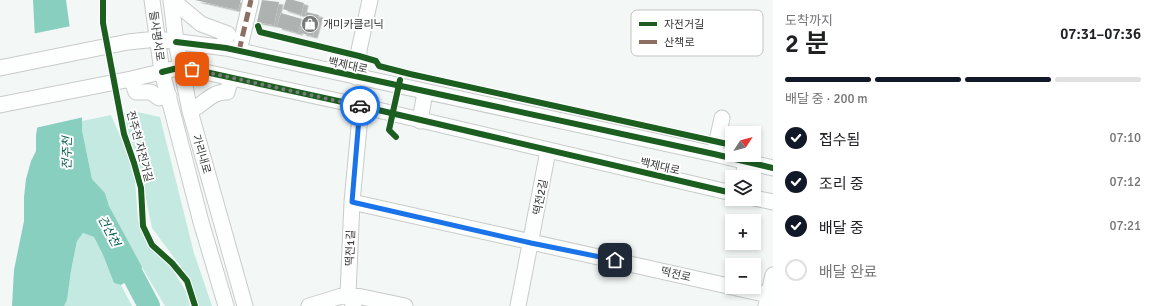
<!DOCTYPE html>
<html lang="ko">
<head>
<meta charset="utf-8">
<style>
  body { margin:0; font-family:Signika,"Noto Sans KR",sans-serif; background:#f2f2f2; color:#202124; height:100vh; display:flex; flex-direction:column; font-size:15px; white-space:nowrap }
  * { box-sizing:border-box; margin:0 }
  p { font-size:13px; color:#757577 }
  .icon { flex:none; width:22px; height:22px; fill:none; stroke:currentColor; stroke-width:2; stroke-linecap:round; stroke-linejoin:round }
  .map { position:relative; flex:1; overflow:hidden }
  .side { display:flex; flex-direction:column; background:#fff; width:380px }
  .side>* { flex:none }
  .needle { width:26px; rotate:54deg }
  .fabs { position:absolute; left:725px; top:126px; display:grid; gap:8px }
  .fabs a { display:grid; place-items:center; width:36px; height:36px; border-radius:0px; background:#fff; box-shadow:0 2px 6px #0003; font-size:20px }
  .pin { position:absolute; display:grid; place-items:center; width:34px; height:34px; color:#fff; margin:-17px; border-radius:8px; box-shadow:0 2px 6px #0006 }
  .courier { position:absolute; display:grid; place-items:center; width:40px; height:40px; margin:-20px; border:3px solid #1a73e8; border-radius:50%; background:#fff; color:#222; box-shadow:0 1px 5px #0007 }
  .headline em { font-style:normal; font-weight:600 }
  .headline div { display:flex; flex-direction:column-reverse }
  .headline { display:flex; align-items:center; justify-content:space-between; height:68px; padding:0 12px }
  h1 { font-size:26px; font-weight:600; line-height:30px }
  .bar { display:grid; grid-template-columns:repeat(4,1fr); gap:6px 4px; align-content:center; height:48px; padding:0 12px }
  .bar i { height:5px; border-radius:3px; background:#e0e0e0 }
  .bar .current { background:#111827 }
  .bar p { grid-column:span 4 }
  ol { padding:0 12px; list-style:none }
  li { display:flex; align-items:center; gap:12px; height:44px }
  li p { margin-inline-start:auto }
  li .icon { padding:4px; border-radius:50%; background:#111827; color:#fff; stroke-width:4 }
  li:last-child { color:#757577 }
  li i { width:22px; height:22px; border:2px solid #e0e0e0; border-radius:50% }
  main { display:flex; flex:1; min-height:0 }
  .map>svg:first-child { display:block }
  .green { fill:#c3e9e0 }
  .water { fill:#89cfc0 }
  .pier { fill:#f3f8f7 }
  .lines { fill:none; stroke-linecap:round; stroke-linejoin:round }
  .river { stroke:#89cfc0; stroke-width:22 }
  .building { fill:#aeb2b1; filter:url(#shadow) }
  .minor-casing { stroke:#c8cbca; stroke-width:17 }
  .minor { stroke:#fdfefe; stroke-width:15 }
  .quiet { stroke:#8d6e63; stroke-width:5; stroke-dasharray:10 5; stroke-linecap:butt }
  .cycleway-casing { stroke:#fff; stroke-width:8 }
  .cycleway { stroke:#1b5e20; stroke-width:6 }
  .done { stroke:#787b7a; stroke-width:4; stroke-dasharray:0 7.2 }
  .route { stroke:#1a73e8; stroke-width:5 }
  .labels { text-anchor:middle; stroke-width:4; stroke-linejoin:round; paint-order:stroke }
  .poi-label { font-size:11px; fill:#353837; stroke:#fff; text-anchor:start }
  .street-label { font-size:11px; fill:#353837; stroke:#fff }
  .water-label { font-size:12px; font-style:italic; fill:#065c4e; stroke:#fff }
  .key { fill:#fff; stroke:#c2c3c3; stroke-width:1 }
  .key-label { font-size:11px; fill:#353837 }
</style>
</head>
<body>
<main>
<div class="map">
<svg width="773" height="306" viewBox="0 0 773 306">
  <defs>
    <filter id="shadow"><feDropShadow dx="4.5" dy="2.5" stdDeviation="0" flood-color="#0004"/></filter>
  </defs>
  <rect width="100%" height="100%" fill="#f3f8f7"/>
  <path class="green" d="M 133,111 L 160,117 L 194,253 L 212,306 L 198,306 L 190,279 L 152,228 L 147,204 L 143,178 L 123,113 Z
    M 111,115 L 126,150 L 135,181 L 138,220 L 148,245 L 168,263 L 175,273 L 186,292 L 190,306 L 165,306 L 130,247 L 109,206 L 105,193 L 92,179 L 82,130 L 82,121 Z
    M 83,233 L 94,237 L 103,255 L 114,283 L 121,285 L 132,306 L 64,306 L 67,300 L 71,271 L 77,241 Z"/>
  <path class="water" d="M 33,0 L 66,0 L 82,116 L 82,130 L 92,179 L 105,193 L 109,206 L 142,267 L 139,274 L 121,285 L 114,283 L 103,255 L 94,237 L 83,233 L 77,241 L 71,271 L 67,300 L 64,306 L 12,306 L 14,270 L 24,221 L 24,197 L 26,179 L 31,161 L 36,151 L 36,135 L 39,117 Z"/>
  <path class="pier" d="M 71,26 L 84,117 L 35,128 L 37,117 L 32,34 Z"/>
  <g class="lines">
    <path class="river" d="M 120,251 L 149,306"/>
  </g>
  <path class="building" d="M 195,0 L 241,0 L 238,10 Z
    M 262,0 L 279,2 L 274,25 L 257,22 Z
    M 286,0 L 293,0 L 304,3 L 301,15 L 283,9 Z
    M 306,12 L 319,15 L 313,36 L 301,33 Z
    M 281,13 L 302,19 L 298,33 L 277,27 Z"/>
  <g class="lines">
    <defs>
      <path id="minor" d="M 152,0 L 162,72 L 201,222 L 226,306
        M 171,0 L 176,42 L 190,111 L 245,306
        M 171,2 L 177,4 L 201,24 L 228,34 L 225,40 L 226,48
        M 239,51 L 251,0
        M 0,68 L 128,42 L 157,39 L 226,48 L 714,154 L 773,168
        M 355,77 L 359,56 L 359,50 L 370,0
        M 131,79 L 136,92 L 151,92 L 159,98 L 169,96
        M 0,105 L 131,79 L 182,67 L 361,106 L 732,193
        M 190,111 C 203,105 212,91 227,92 L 231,79
        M 420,121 L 425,92
        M 714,154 L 722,118
        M 743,177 L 746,161
        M 754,198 L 773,202
        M 352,202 L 773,296
        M 309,306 L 348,294 L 405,306
        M 354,306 L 348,294 L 352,202 L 361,106
        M 518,306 L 548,151
        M 766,306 L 773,275"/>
    </defs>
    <use href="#minor" class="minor-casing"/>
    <use href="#minor" class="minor"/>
    <path class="quiet" d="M 239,51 L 251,0"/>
    <defs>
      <path id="cycleway" d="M 103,0 L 103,23 L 124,134 L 134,163 L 141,188 L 143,226 L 152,245 L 172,263 L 187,281 L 195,306
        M 258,26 L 260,32 L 359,56 L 376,61 L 379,66 L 410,74 L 732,145
        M 176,42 L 226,48 L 714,154 L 773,168
        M 162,72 L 182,67 L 201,71 L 361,106 L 732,193
        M 396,137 L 389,130 L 400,80"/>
    </defs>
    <use href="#cycleway" class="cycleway-casing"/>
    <use href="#cycleway" class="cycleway"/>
  </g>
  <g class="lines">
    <path class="done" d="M 192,69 L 360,106"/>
    <path class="route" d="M 360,106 L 352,202 L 531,243 L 615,260"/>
  </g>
  <defs>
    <symbol id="shop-disc" viewBox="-11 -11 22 22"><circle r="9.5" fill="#787b7a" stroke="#fff"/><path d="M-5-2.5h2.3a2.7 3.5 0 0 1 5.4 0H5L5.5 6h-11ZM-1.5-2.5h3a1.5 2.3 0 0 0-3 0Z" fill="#fff"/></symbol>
  </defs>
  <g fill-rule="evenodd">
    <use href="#shop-disc" x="300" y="14" width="20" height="20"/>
  </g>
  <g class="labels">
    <g class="poi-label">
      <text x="323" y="28">개미카클리닉</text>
    </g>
    <g class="street-label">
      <text transform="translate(157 36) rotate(82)" y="4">들사평서로</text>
      <text transform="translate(348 65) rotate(12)" y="4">백제대로</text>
      <text transform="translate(140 146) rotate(75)" y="4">전주천 자전거길</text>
      <text transform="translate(202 154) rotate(74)" y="4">가리내로</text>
      <text transform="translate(660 166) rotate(13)" y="4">백제대로</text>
      <text transform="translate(540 197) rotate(-79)" y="4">떡전2길</text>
      <text transform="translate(350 248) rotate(-88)" y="4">떡전1길</text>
      <text transform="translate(676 274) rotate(13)" y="4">떡전로</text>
    </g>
    <g class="water-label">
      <text transform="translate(67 153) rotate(-89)" y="4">전주천</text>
      <text transform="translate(109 231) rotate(62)" y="4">건산천</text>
    </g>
  </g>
  <rect x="631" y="10" width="132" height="46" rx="6" class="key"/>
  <rect x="639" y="22" width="18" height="4" fill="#1b5e20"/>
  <rect x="639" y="40" width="18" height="4" fill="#8d6e63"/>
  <g class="key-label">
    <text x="664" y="28">자전거길</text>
    <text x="664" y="46">산책로</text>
  </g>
</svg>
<div class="fabs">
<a><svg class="needle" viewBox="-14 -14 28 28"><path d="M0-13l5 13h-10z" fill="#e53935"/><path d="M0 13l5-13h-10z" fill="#757577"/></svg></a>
<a><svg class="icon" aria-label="layers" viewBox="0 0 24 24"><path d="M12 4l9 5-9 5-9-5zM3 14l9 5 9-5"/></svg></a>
<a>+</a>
<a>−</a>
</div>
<div class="pin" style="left:192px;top:69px;background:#ea580c"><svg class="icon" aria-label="bag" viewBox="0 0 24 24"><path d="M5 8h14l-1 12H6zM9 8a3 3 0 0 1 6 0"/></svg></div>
<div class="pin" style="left:615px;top:260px;background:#1f2937"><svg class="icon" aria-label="home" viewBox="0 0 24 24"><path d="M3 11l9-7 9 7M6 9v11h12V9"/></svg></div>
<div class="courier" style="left:360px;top:106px"><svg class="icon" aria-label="car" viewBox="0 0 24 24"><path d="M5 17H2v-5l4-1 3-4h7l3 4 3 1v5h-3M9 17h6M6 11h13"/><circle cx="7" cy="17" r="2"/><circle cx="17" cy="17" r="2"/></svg></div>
</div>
<section class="side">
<div class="headline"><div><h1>2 분</h1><p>도착까지</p></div><em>07:31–07:36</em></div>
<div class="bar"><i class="current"></i><i class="current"></i><i class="current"></i><i></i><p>배달 중 · 200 m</p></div>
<ol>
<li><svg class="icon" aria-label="check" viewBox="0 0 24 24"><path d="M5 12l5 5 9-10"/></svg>접수됨<p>07:10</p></li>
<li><svg class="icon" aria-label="check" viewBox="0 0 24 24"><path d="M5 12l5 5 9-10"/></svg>조리 중<p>07:12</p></li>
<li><svg class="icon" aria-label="check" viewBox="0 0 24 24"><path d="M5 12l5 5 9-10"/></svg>배달 중<p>07:21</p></li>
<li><i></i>배달 완료</li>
</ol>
</section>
</main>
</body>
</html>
